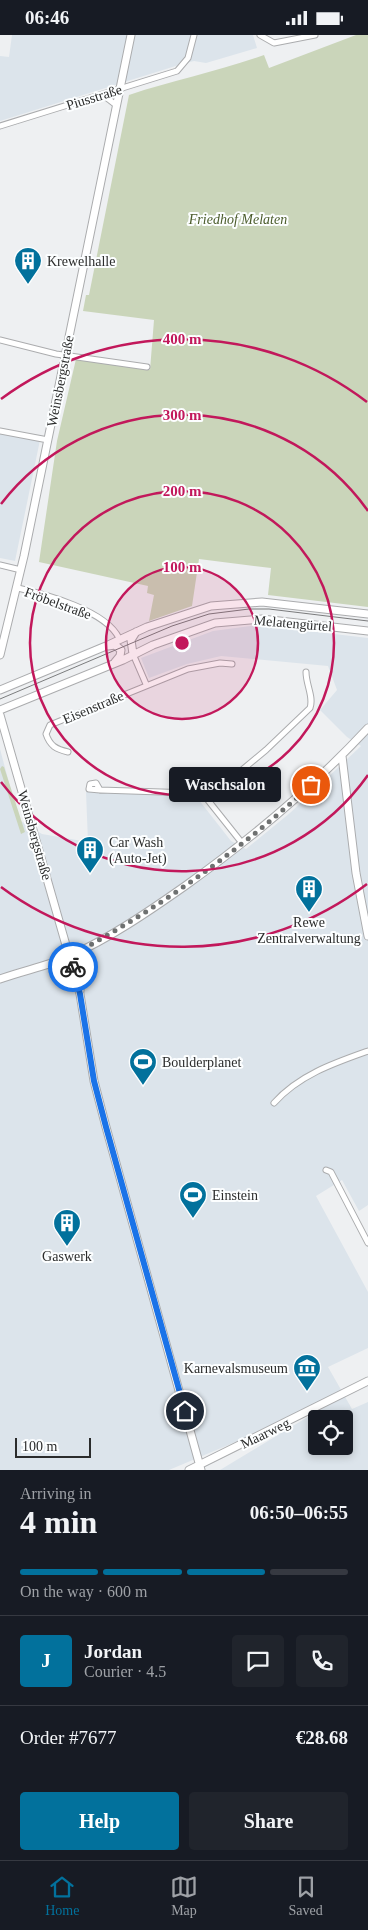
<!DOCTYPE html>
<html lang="en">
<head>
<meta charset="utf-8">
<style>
  body { margin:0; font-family:Georgia,serif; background:#20242c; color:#f1f3f6; height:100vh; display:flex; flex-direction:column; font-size:19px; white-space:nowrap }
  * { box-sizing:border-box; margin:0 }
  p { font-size:16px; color:#9ea1a6 }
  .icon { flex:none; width:28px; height:28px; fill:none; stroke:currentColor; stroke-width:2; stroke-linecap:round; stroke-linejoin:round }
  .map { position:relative; height:1435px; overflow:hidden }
  .sheet { display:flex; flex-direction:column; background:#171b24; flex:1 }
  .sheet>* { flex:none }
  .controls { position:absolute; left:308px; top:1375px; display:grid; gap:10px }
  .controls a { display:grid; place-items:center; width:45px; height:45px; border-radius:5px; background:#171b24; box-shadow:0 2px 8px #0003; font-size:25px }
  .scale { position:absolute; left:15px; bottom:12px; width:76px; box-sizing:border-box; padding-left:5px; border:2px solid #2b2c2c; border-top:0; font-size:14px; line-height:18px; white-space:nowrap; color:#2b2c2c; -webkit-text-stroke:4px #fcfeff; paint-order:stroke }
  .pin { position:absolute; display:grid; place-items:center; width:42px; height:42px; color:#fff; margin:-21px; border:2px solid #fff; border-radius:50%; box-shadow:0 1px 5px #0007 }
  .courier { position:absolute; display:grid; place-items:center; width:50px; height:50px; margin:-25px; border:4px solid #1a73e8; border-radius:50%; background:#fff; color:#222; box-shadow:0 1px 6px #0007 }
  .bubble { position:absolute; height:35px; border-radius:5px; background:#171b24; box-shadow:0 2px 8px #0003; font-size:16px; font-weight:700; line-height:35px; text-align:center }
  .overview em { font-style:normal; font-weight:700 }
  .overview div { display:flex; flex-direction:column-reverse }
  .overview { display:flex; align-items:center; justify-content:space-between; height:85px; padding:0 20px }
  h1 { font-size:32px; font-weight:700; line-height:38px }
  .bar { display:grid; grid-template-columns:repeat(4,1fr); gap:8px 5px; align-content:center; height:60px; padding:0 20px }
  .bar i { height:6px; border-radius:4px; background:#363941 }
  .bar .selected { background:#02719c }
  .bar p { grid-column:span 4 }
  .line { display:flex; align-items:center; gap:12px; padding:0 20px; border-top:1px solid #363941 }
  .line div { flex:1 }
  .round { display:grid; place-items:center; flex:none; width:52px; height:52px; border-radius:5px; background:#20242c }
  .button { display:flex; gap:10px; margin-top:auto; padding:10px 20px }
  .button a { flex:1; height:58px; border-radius:5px; background:#02719c; color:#fff; font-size:20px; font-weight:700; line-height:58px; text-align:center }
  .button a+a { background:#20242c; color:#f1f3f6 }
  .status { display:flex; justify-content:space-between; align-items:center; height:35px; padding:0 25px; background:#171b24; direction:ltr }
  .status svg { height:14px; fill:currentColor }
  .menu { display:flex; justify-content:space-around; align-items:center; height:70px; border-top:1px solid #363941; background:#171b24; font-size:14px; color:#9ea1a6 }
  .menu a { display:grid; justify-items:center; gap:2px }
  .menu .selected { color:#02719c }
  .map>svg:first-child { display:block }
  .built { fill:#dce4eb; fill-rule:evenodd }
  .green { fill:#cad5ba }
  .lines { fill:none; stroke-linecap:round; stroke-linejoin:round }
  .street-casing { stroke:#abacae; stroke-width:7 }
  .secondary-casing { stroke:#abacae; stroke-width:9 }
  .street { stroke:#fff; stroke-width:5 }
  .secondary { stroke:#fff; stroke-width:7 }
  .tram { stroke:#7b7c7d; stroke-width:1 }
  .done { stroke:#6f7171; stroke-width:5; stroke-dasharray:0 9 }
  .route { stroke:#1a73e8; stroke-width:6 }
  .ring { fill:none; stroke:#c2185b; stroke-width:2.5 }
  .labels { text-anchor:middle; stroke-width:4; stroke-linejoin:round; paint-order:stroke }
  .street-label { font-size:14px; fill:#2b2c2c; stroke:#fcfeff }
  .park-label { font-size:14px; font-style:italic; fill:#4b5c2b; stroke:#fcfeff }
  .poi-label { font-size:14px; fill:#2b2c2c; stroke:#fcfeff; text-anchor:start }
  .centre { fill:#c2185b; stroke:#fcfeff; stroke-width:2.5 }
  .ring-label { font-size:15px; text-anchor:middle; font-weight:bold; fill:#c2185b; stroke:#fcfeff; stroke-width:4; stroke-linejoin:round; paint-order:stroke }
</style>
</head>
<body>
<div class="status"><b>06:46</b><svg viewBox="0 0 49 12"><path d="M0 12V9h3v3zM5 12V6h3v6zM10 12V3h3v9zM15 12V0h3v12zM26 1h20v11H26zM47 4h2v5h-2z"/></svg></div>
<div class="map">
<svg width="368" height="1435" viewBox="0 0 368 1435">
  <rect width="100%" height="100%" fill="#eef0f2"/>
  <path class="built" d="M 12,0 L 253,0 L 257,13 L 206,28 L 194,26 L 182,29 L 0,86 L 0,21 L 9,22 Z
    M 0,398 L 40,405 L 15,526 L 0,523 Z
    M 258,590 L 368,603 L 368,1170 L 359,1176 L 342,1145 L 316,1161 L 368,1257 L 368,1313 L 328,1332 L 352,1374 L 368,1367 L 368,1435 L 220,1435 L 339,1363 L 169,1435 L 0,1435 L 0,714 L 19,785 L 42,799 L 88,807 L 86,757 L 195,760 L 231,806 L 246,814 L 290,778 L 361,711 L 347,702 L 320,675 L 337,655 L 328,631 L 221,621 L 187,629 L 149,643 L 141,623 L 213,596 ZM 316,1384 L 344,1384 L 344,1411 L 316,1411 Z"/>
  <path class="green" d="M 356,0 L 368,0 L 368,572 L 268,560 L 271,533 L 199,524 L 192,571 L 149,586 L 154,560 L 147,558 L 148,551 L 39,527 L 57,406 L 76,324 L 150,335 L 154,285 L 83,276 L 86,260 L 89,260 L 129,60 C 174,45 220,36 264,20 L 269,33 Z
    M 2,731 L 4,732 L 25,797 L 21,799 L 0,734 Z"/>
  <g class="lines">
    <defs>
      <path id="street" d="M 260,0 L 274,8 L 315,0
        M 103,60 L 116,70
        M 0,91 L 177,36 L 188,23 L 194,0
        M 0,305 L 56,319 L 147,332
        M 0,396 L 48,405
        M 0,530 L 21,535
        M 18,553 C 47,560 105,575 119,603
        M 133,619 L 146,649
        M 68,717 C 56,714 50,711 46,699 L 50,690 L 188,634 L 220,628 L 232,629
        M 100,755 L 96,748 L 90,749 L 89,754 L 100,755 L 192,758 L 200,759 L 207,764 L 242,808
        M 207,764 L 266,715 L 310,673 C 314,662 306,650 306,637
        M 81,956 L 82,926 L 88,913
        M 274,1068 C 299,1040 334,1028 368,1016
        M 326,1135 L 331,1137 L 368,1208"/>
      <path id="secondary" d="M 108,611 L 115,610 L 121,615 L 120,621 L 115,627
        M 133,619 L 131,605 L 136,597
        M 0,620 L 24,521 L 131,0
        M 0,655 L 106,611 L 147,592 L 211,571 L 262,567 L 368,579
        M 0,675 L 123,625 L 153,610 L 215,588 L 262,584 L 368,596
        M 0,680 L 80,959 L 94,1046 L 106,1092 L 201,1435
        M 342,721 L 356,838 L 368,901
        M 0,944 C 22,936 47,931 68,922 C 110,903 148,877 185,851 C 251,804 313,752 368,693
        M 189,1435 L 368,1346"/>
    </defs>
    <use href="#street" class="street-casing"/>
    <use href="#secondary" class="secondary-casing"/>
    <use href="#street" class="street"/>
    <use href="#secondary" class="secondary"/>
    <path class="tram" d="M 0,664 L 172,591 L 209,579 L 249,574 L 269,574 L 368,586"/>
  </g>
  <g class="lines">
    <path class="done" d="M 73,932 L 70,921 C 158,874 238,817 311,750"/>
    <path class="route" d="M 73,932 L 80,959 L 94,1046 L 106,1092 L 185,1376"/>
  </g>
  <circle cx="182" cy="608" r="76" fill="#c2185b" fill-opacity=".12"/>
  <g class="ring">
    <circle cx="182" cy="608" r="76"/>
    <circle cx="182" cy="608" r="152"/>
    <path d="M368 740A228 228 0 0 1 1 747M1 469A228 228 0 0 1 368 476"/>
    <path d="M367 849A304 304 0 0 1 1 852M1 364A304 304 0 0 1 367 367"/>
  </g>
  <defs>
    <symbol id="building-pin" viewBox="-11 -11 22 30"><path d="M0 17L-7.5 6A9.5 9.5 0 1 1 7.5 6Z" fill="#02719c" stroke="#fcfeff"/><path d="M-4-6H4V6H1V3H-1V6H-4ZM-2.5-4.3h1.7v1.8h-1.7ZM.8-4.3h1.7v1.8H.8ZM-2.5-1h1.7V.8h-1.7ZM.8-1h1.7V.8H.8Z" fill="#fff"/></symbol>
    <symbol id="stadium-pin" viewBox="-11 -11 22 30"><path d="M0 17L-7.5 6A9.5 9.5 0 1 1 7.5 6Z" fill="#02719c" stroke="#fcfeff"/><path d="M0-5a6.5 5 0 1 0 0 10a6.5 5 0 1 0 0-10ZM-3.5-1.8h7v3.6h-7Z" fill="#fff"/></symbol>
    <symbol id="museum-pin" viewBox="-11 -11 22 30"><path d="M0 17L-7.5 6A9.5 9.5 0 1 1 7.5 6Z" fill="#02719c" stroke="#fcfeff"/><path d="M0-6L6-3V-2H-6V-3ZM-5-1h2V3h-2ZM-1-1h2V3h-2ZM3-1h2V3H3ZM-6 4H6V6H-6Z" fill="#fff"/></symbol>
  </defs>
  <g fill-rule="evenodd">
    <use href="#building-pin" x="12" y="210" width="32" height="43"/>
    <use href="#building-pin" x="74" y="799" width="32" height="43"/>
    <use href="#building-pin" x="293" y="838" width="32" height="43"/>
    <use href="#stadium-pin" x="127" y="1011" width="32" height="43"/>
    <use href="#stadium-pin" x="177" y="1144" width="32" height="43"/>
    <use href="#building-pin" x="51" y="1172" width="32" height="43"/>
    <use href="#museum-pin" x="291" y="1317" width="32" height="43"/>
  </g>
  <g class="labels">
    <g class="street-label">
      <text transform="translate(94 62) rotate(-17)" y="5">Piusstraße</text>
      <text transform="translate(60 346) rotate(-79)" y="5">Weinsbergstraße</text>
      <text transform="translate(58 568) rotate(20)" y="5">Fröbelstraße</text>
      <text transform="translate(293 588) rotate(5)" y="5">Melatengürtel</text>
      <text transform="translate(93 672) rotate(-23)" y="5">Eisenstraße</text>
      <text transform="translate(35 800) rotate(74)" y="5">Weinsbergstraße</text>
      <text transform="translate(265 1398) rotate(-26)" y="5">Maarweg</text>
    </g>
    <g class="park-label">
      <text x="238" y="189">Friedhof Melaten</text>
    </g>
    <g class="poi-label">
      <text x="47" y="231">Krewelhalle</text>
      <text x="109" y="812">Car Wash<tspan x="109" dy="16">(Auto-Jet)</tspan></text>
      <text x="309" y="892" text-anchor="middle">Rewe<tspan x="309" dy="16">Zentralverwaltung</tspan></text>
      <text x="162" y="1032">Boulderplanet</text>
      <text x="212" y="1165">Einstein</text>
      <text x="67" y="1226" text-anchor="middle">Gaswerk</text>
      <text x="288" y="1338" text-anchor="end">Karnevalsmuseum</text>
    </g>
  </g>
  <circle cx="182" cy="608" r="8" class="centre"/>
  <g class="ring-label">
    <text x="182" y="309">400 m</text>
    <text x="182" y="385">300 m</text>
    <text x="182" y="461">200 m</text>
    <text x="182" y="537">100 m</text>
  </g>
</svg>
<div class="controls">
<a><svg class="icon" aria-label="locate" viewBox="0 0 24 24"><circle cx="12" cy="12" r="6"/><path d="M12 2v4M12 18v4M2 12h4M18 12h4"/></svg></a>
</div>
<div class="scale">100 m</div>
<div class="pin" style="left:311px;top:750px;background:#ea580c"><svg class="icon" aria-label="bag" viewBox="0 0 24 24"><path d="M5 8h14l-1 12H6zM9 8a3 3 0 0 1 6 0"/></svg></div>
<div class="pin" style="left:185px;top:1376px;background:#1f2937"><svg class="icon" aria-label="home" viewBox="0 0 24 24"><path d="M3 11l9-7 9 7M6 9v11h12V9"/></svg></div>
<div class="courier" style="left:73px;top:932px"><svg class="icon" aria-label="bike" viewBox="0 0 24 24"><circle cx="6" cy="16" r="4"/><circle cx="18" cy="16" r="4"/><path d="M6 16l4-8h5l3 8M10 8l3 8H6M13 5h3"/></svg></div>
<div class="bubble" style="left:169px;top:732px;width:112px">Waschsalon</div>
</div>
<section class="sheet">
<div class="overview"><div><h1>4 min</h1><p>Arriving in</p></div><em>06:50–06:55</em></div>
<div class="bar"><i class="selected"></i><i class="selected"></i><i class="selected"></i><i></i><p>On the way · 600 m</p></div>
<div class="line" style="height:90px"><b class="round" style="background:#02719c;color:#fff">J</b><div><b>Jordan</b><p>Courier · 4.5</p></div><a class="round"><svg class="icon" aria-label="chat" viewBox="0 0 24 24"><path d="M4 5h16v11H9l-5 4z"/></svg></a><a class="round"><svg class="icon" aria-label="phone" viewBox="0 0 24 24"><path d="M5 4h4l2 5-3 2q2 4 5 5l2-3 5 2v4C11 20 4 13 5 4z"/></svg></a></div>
<div class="line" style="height:65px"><div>Order #7677</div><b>€28.68</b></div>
<div class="button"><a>Help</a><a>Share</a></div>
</section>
<nav class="menu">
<a class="selected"><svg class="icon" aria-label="home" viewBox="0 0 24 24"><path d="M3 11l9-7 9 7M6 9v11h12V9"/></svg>Home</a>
<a><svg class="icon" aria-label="map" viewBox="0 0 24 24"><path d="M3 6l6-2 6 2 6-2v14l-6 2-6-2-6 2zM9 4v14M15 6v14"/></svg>Map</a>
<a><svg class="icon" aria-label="saved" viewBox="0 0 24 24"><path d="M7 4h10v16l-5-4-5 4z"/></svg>Saved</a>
</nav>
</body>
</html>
